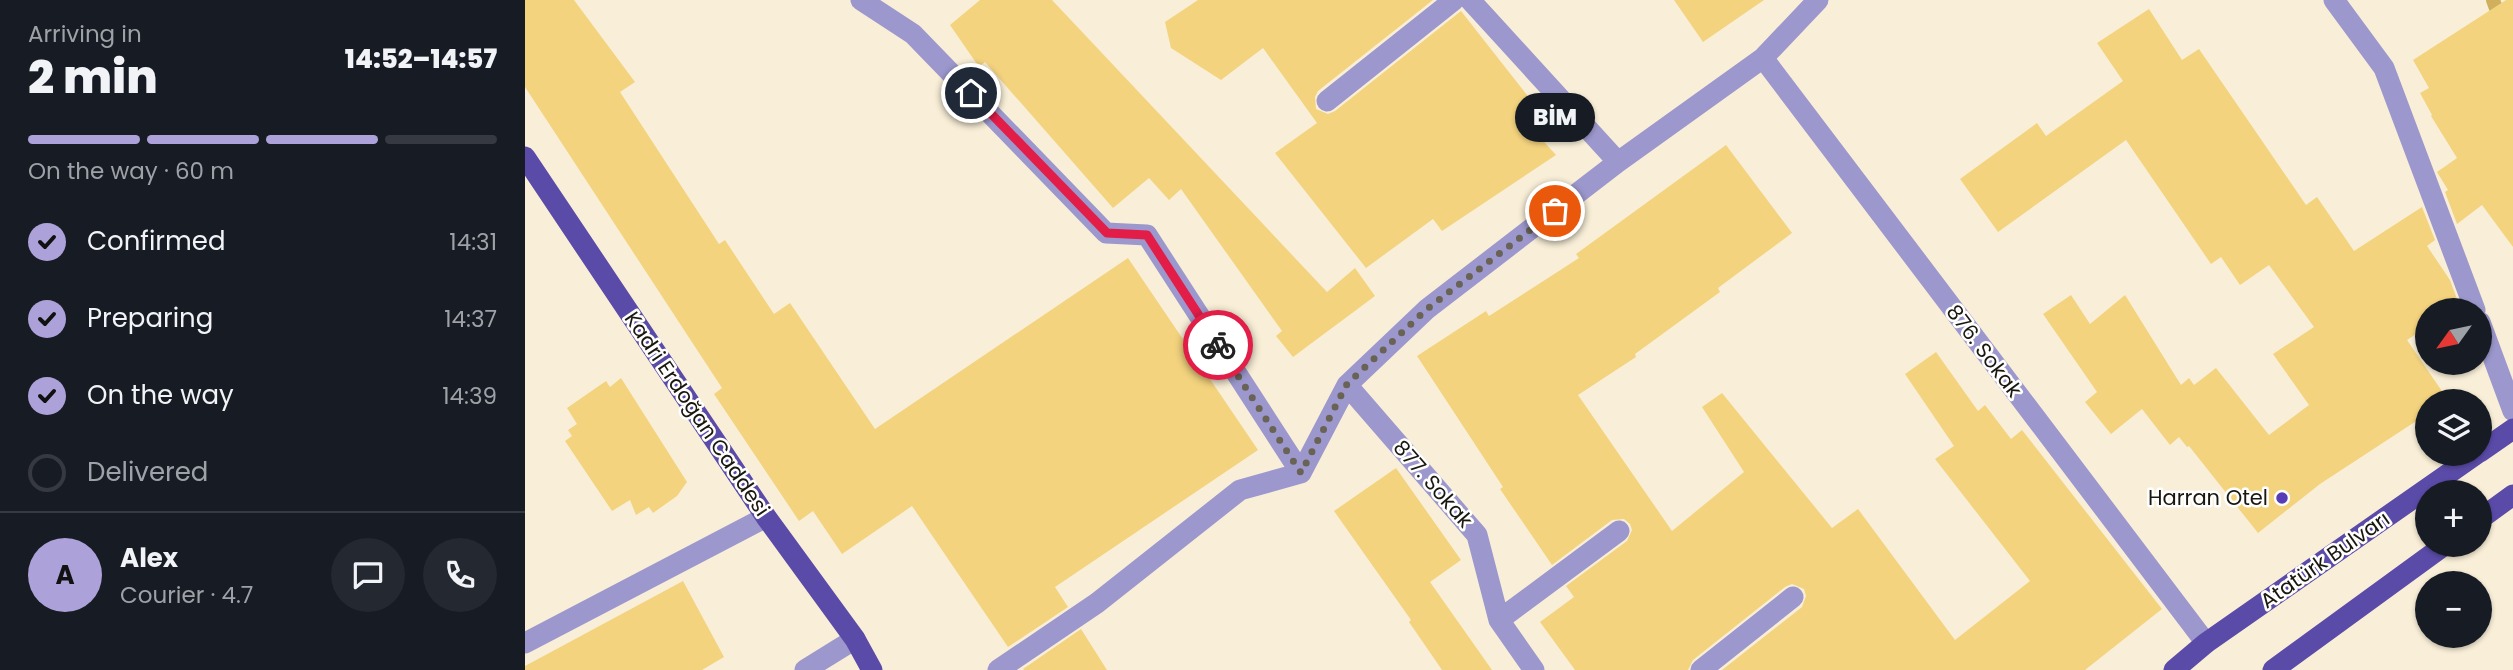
<!DOCTYPE html>
<html lang="en">
<head>
<meta charset="utf-8">
<style>
  body { margin:0; font-family:Poppins,sans-serif; background:#242831; color:#f1f3f6; height:100vh; display:flex; flex-direction:column; font-size:26px; white-space:nowrap }
  * { box-sizing:border-box; margin:0 }
  p { font-size:23px; color:#9ea1a6 }
  .icon { flex:none; width:38px; height:38px; fill:none; stroke:currentColor; stroke-width:2; stroke-linecap:round; stroke-linejoin:round }
  .map { position:relative; flex:1; overflow:hidden }
  .sheet { display:flex; flex-direction:column; background:#171b24; width:525px }
  .sheet>* { flex:none }
  .needle { width:46px; rotate:237deg }
  .controls { position:absolute; left:1890px; top:298px; display:grid; gap:14px }
  .controls a { display:grid; place-items:center; width:77px; height:77px; border-radius:50%; background:#171b24; box-shadow:0 2px 5px #0004; font-size:35px }
  .pin { position:absolute; display:grid; place-items:center; width:60px; height:60px; color:#fff; margin:-30px; border:4px solid #fff; border-radius:50%; box-shadow:0 2px 7px #0007 }
  .courier { position:absolute; display:grid; place-items:center; width:70px; height:70px; margin:-35px; border:5px solid #e11d48; border-radius:50%; background:#fff; color:#222; box-shadow:0 2px 9px #0007 }
  .bubble { position:absolute; height:49px; border-radius:24px; background:#171b24; box-shadow:0 2px 5px #0004; font-size:23px; font-weight:800; line-height:49px; text-align:center }
  .overview em { font-style:normal; font-weight:800 }
  .overview div { display:flex; flex-direction:column-reverse }
  .overview { display:flex; align-items:center; justify-content:space-between; height:119px; padding:0 28px }
  h1 { font-size:46px; font-weight:800; line-height:52px }
  .bar { display:grid; grid-template-columns:repeat(4,1fr); gap:10px 7px; align-content:center; height:84px; padding:0 28px }
  .bar i { height:9px; border-radius:5px; background:#363941 }
  .bar .selected { background:#aca2d9 }
  .bar p { grid-column:span 4 }
  .line { display:flex; align-items:center; gap:18px; padding:0 28px; border-top:2px solid #363941 }
  .line div { flex:1 }
  .round { display:grid; place-items:center; flex:none; width:74px; height:74px; border-radius:37px; background:#242831 }
  ol { padding:0 28px; list-style:none }
  li { display:flex; align-items:center; gap:21px; height:77px }
  li p { margin-inline-start:auto }
  li .icon { padding:7px; border-radius:50%; background:#aca2d9; color:#111; stroke-width:4 }
  li:last-child { color:#9ea1a6 }
  li i { width:38px; height:38px; border:4px solid #363941; border-radius:50% }
  main { display:flex; flex:1; min-height:0 }
  .map>svg:first-child { display:block }
  .lines { fill:none; stroke-linecap:round; stroke-linejoin:round }
  .stream { stroke:#d0b05c; stroke-width:14 }
  .building { fill:#f3d37e }
  .minor { stroke:#9c98cd; stroke-width:21 }
  .major { stroke:#5b4ba9; stroke-width:21 }
  .done { stroke:#696355; stroke-width:7; stroke-dasharray:0 12.6 }
  .route { stroke:#e11d48; stroke-width:9 }
  .poi-dot { fill:#583eb6; stroke:#fff; stroke-width:2.5 }
  .labels { text-anchor:middle; stroke-width:5; stroke-linejoin:round; paint-order:stroke }
  .street-label { font-size:21px; fill:#1b170f; stroke:#fff }
  .poi-label { font-size:21px; fill:#1b170f; stroke:#fff; text-anchor:end }
</style>
</head>
<body>
<main>
<section class="sheet">
<div class="overview"><div><h1>2 min</h1><p>Arriving in</p></div><em>14:52–14:57</em></div>
<div class="bar"><i class="selected"></i><i class="selected"></i><i class="selected"></i><i></i><p>On the way · 60 m</p></div>
<ol>
<li><svg class="icon" aria-label="check" viewBox="0 0 24 24"><path d="M5 12l5 5 9-10"/></svg>Confirmed<p>14:31</p></li>
<li><svg class="icon" aria-label="check" viewBox="0 0 24 24"><path d="M5 12l5 5 9-10"/></svg>Preparing<p>14:37</p></li>
<li><svg class="icon" aria-label="check" viewBox="0 0 24 24"><path d="M5 12l5 5 9-10"/></svg>On the way<p>14:39</p></li>
<li><i></i>Delivered</li>
</ol>
<div class="line" style="height:126px"><b class="round" style="background:#aca2d9;color:#111">A</b><div><b>Alex</b><p>Courier · 4.7</p></div><a class="round"><svg class="icon" aria-label="chat" viewBox="0 0 24 24"><path d="M4 5h16v11H9l-5 4z"/></svg></a><a class="round"><svg class="icon" aria-label="phone" viewBox="0 0 24 24"><path d="M5 4h4l2 5-3 2q2 4 5 5l2-3 5 2v4C11 20 4 13 5 4z"/></svg></a></div>
</section>
<div class="map">
<svg width="1988" height="670" viewBox="0 0 1988 670">
  <rect width="100%" height="100%" fill="#f9efd8"/>
  <g class="lines">
    <path class="stream" d="M 1968,0 L 1988,55"/>
  </g>
  <path class="building" d="M 0,0 L 49,0 L 110,82 L 95,92 L 194,244 L 200,240 L 249,314 L 265,303 L 350,429 L 603,258 L 733,450 L 530,587 L 543,607 L 483,647 L 387,506 L 317,554 L 288,511 L 274,521 L 189,394 L 197,388 L 0,87 Z
    M 455,0 L 527,0 L 802,292 L 830,268 L 850,296 L 768,357 L 751,336 L 757,331 L 656,189 L 644,200 L 624,178 L 588,208 L 460,62 L 454,67 L 425,25 Z
    M 673,0 L 908,0 L 793,91 L 790,97 L 791,109 L 803,114 L 810,111 L 936,11 L 1024,123 L 1011,133 L 1031,155 L 917,231 L 908,219 L 841,268 L 750,153 L 792,123 L 738,48 L 696,80 L 646,48 L 640,22 Z
    M 1149,0 L 1239,0 L 1178,42 Z
    M 1981,0 L 1988,0 L 1988,247 L 1957,205 L 1932,224 L 1920,192 L 1923,190 L 1912,172 L 1932,158 L 1906,116 L 1907,115 L 1895,93 L 1904,88 L 1888,60 Z
    M 1624,9 L 1657,60 L 1674,49 L 1781,205 L 1792,197 L 1829,251 L 1897,207 L 1910,240 L 1902,246 L 1925,280 L 1936,310 L 1902,310 L 1902,327 L 1882,340 L 1923,400 L 1902,401 L 1902,414 L 1795,484 L 1733,533 L 1664,446 L 1662,447 L 1654,437 L 1645,445 L 1617,409 L 1586,434 L 1560,402 L 1572,392 L 1518,314 L 1546,295 L 1565,324 L 1600,295 L 1656,385 L 1664,378 L 1669,385 L 1691,368 L 1744,435 L 1784,405 L 1748,354 L 1789,327 L 1744,265 L 1715,285 L 1696,257 L 1686,264 L 1601,140 L 1473,232 L 1435,179 L 1512,123 L 1521,136 L 1598,81 L 1572,43 Z
    M 1201,145 L 1267,233 L 1193,288 L 1195,292 L 1110,354 L 1111,357 L 1053,395 L 1147,531 L 1219,472 L 1177,407 L 1197,393 L 1307,528 L 1333,509 L 1430,640 L 1505,581 L 1410,459 L 1429,446 L 1380,374 L 1411,352 L 1453,411 L 1460,405 L 1486,439 L 1497,430 L 1637,609 L 1560,670 L 1197,670 L 1277,607 L 1281,596 L 1279,589 L 1267,584 L 1260,587 L 1168,660 L 1163,670 L 1050,670 L 1015,622 L 1049,597 L 1041,586 L 1102,541 L 1107,530 L 1105,524 L 1099,519 L 1087,520 L 1027,565 L 975,489 L 978,487 L 892,356 L 961,311 L 964,316 L 1054,258 L 1051,254 Z
    M 96,378 L 162,482 L 152,496 L 128,513 L 124,507 L 111,515 L 105,500 L 87,511 L 40,441 L 47,436 L 43,430 L 52,424 L 42,408 L 81,381 L 85,387 Z
    M 871,468 L 936,560 L 905,582 L 967,670 L 917,670 L 884,622 L 886,620 L 809,511 Z
    M 158,581 L 199,657 L 177,670 L 0,670 L 0,666 Z
    M 556,629 L 582,670 L 499,670 L 498,669 Z"/>
  <g class="lines">
    <path class="minor" d="M 336,0 L 388,34 L 581,233 L 622,235 L 776,473
      M 945,0 L 1093,162
      M 1809,0 L 1859,68 L 1950,310
      M 1238,58 L 1681,643
      M 802,101 L 929,0
      M 1955,322 L 1988,411
      M 822,385 L 952,535 L 974,620 L 1009,670
      M 974,620 L 1094,531
      M 0,643 L 241,517
      M 280,670 L 330,639
      M 473,670 L 572,603 L 715,490 L 776,473 L 822,385 L 902,309 L 1093,162 L 1238,58 L 1293,0
      M 1176,670 L 1268,597"/>
    <path class="major" d="M 0,157 L 241,517 L 330,639 L 347,670
      M 1955,452 L 1988,429
      M 1955,519 L 1988,495
      M 1649,670 L 1681,643 L 1953,453
      M 1748,670 L 1921,544"/>
  </g>
  <g class="lines">
    <path class="done" d="M 693,345 L 776,473 L 822,384 L 902,309 L 1030,211"/>
    <path class="route" d="M 446,93 L 582,233 L 622,235 L 693,345"/>
  </g>
  <circle class="poi-dot" cx="1757" cy="498" r="7"/>
  <g class="labels">
    <g class="street-label">
      <text transform="translate(1459 351) rotate(53)" y="7">876. Sokak</text>
      <text transform="translate(172 414) rotate(56)" y="7">Kadri Erdoğan Caddesi</text>
      <text transform="translate(908 484) rotate(49)" y="7">877. Sokak</text>
      <text transform="translate(1800 560) rotate(-35)" y="7">Atatürk Bulvarı</text>
    </g>
    <g class="poi-label">
      <text x="1743" y="505">Harran Otel</text>
    </g>
  </g>
</svg>
<div class="controls">
<a><svg class="needle" viewBox="-14 -14 28 28"><path d="M0-13l5 13h-10z" fill="#e53935"/><path d="M0 13l5-13h-10z" fill="#9ea1a6"/></svg></a>
<a><svg class="icon" aria-label="layers" viewBox="0 0 24 24"><path d="M12 4l9 5-9 5-9-5zM3 14l9 5 9-5"/></svg></a>
<a>+</a>
<a>−</a>
</div>
<div class="pin" style="left:1030px;top:211px;background:#ea580c"><svg class="icon" aria-label="bag" viewBox="0 0 24 24"><path d="M5 8h14l-1 12H6zM9 8a3 3 0 0 1 6 0"/></svg></div>
<div class="pin" style="left:446px;top:93px;background:#1f2937"><svg class="icon" aria-label="home" viewBox="0 0 24 24"><path d="M3 11l9-7 9 7M6 9v11h12V9"/></svg></div>
<div class="courier" style="left:693px;top:345px"><svg class="icon" aria-label="bike" viewBox="0 0 24 24"><circle cx="6" cy="16" r="4"/><circle cx="18" cy="16" r="4"/><path d="M6 16l4-8h5l3 8M10 8l3 8H6M13 5h3"/></svg></div>
<div class="bubble" style="left:990px;top:93px;width:80px">BİM</div>
</div>
</main>
</body>
</html>
